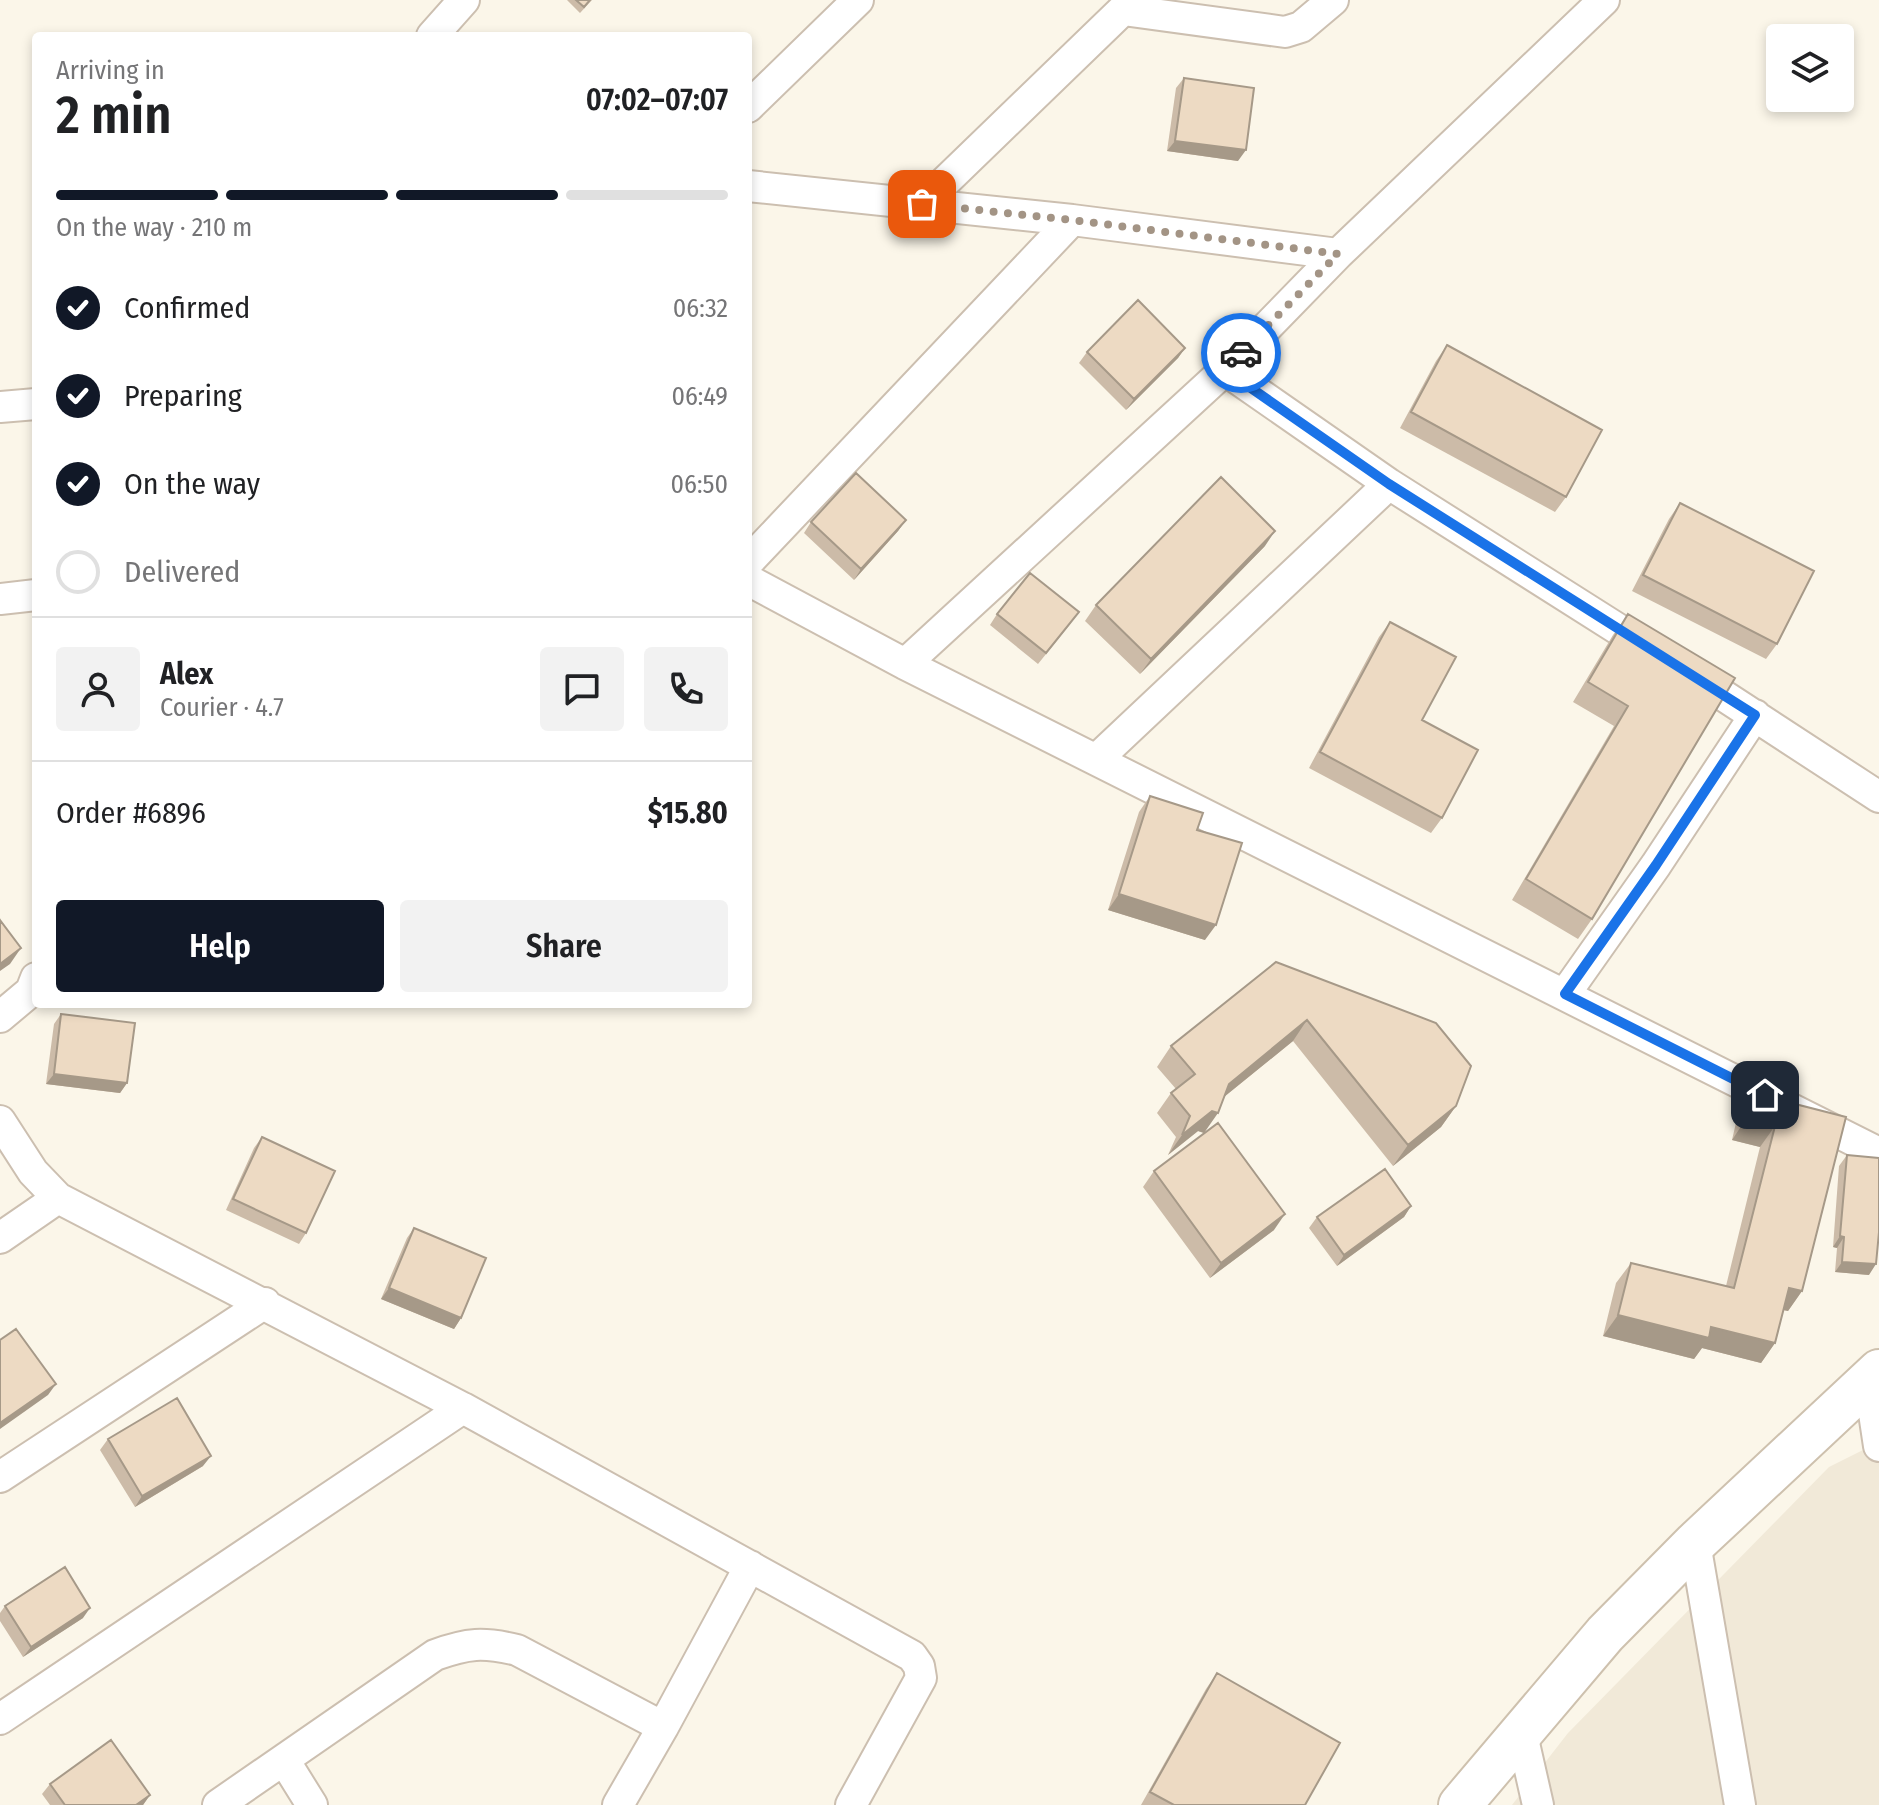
<!DOCTYPE html>
<html lang="en">
<head>
<meta charset="utf-8">
<style>
  body { margin:0; font-family:"Fira Sans Condensed",sans-serif; background:#f2f2f2; color:#202124; height:100vh; display:flex; flex-direction:column; font-size:30px; white-space:nowrap }
  * { box-sizing:border-box; margin:0 }
  p { font-size:26px; color:#757577 }
  .icon { flex:none; width:44px; height:44px; fill:none; stroke:currentColor; stroke-width:2; stroke-linecap:round; stroke-linejoin:round }
  .map { position:relative; flex:1; overflow:hidden }
  .details { position:absolute; left:32px; top:32px; width:720px; height:976px; display:flex; flex-direction:column; background:#fff; border-radius:8px; box-shadow:0 4px 12px #0003 }
  .details>* { flex:none }
  .buttons { position:absolute; left:1766px; top:24px; display:grid; gap:16px }
  .buttons a { display:grid; place-items:center; width:88px; height:88px; border-radius:8px; background:#fff; box-shadow:0 4px 12px #0003; font-size:40px }
  .pin { position:absolute; display:grid; place-items:center; width:68px; height:68px; color:#fff; margin:-34px; border-radius:16px; box-shadow:0 4px 12px #0006 }
  .courier { position:absolute; display:grid; place-items:center; width:80px; height:80px; margin:-40px; border:6px solid #1a73e8; border-radius:50%; background:#fff; color:#222; box-shadow:0 2px 10px #0007 }
  .head em { font-style:normal; font-weight:600 }
  .head div { display:flex; flex-direction:column-reverse }
  .head { display:flex; align-items:center; justify-content:space-between; height:136px; padding:0 24px }
  h1 { font-size:52px; font-weight:600; line-height:60px }
  .bar { display:grid; grid-template-columns:repeat(4,1fr); gap:12px 8px; align-content:center; height:96px; padding:0 24px }
  .bar i { height:10px; border-radius:6px; background:#e0e0e0 }
  .bar .active { background:#111827 }
  .bar p { grid-column:span 4 }
  .line { display:flex; align-items:center; gap:20px; padding:0 24px; border-top:2px solid #e0e0e0 }
  .line div { flex:1 }
  .round { display:grid; place-items:center; flex:none; width:84px; height:84px; border-radius:8px; background:#f2f2f2 }
  ol { padding:0 24px; list-style:none }
  li { display:flex; align-items:center; gap:24px; height:88px }
  li p { margin-inline-start:auto }
  li .icon { padding:8px; border-radius:50%; background:#111827; color:#fff; stroke-width:4 }
  li:last-child { color:#757577 }
  li i { width:44px; height:44px; border:4px solid #e0e0e0; border-radius:50% }
  .button { display:flex; gap:16px; margin-top:auto; padding:16px 24px }
  .button a { flex:1; height:92px; border-radius:8px; background:#111827; color:#fff; font-size:32px; font-weight:600; line-height:92px; text-align:center }
  .button a+a { background:#f2f2f2; color:#202124 }
  .map>svg:first-child { display:block }
  .residential { fill:#f1e9d8 }
  .lines { fill:none; stroke-linecap:round; stroke-linejoin:round }
  .street-casing { stroke:#ccbfb0; stroke-width:34 }
  .secondary-casing { stroke:#cec1ae; stroke-width:46 }
  .street { stroke:#fff; stroke-width:30 }
  .secondary { stroke:#fff; stroke-width:42 }
  .wall { fill:#ccbba8 }
  .shaded-wall { fill:#a69988 }
  .building { fill:#eddac3; stroke:#a69988; stroke-width:2 }
  .done { stroke:#a39485; stroke-width:8; stroke-dasharray:0 14.4 }
  .route { stroke:#1a73e8; stroke-width:10 }
</style>
</head>
<body>
<div class="map">
<svg width="1879" height="1805" viewBox="0 0 1879 1805">
  <rect width="100%" height="100%" fill="#fbf6e9"/>
  <path class="residential" d="M 1879,1442 L 1879,1805 L 1512,1805 L 1568,1733 L 1829,1467 Z"/>
  <g class="lines">
    <defs>
      <path id="street" d="M 1123,10 L 1285,32 L 1301,27 L 1333,0
        M 432,36 L 464,0
        M 748,107 L 858,0
        M 748,186 L 1072,220 L 1338,254
        M 922,204 L 1133,0
        M 1225,370 L 1389,484 L 1651,650
        M 0,407 L 36,404
        M 748,562 L 1072,220
        M 748,580 L 905,664 L 1879,1153
        M 0,599 L 36,595
        M 905,664 L 1225,370 L 1338,254 L 1604,0
        M 1692,675 L 1879,797
        M 1097,759 L 1389,484
        M 1565,994 L 1656,865 L 1755,715
        M 0,1017 L 31,991 L 36,978
        M 0,1121 L 33,1172 L 58,1198 L 463,1408 L 912,1656 L 919,1666 L 921,1678 L 851,1805
        M 0,1238 L 58,1198
        M 1869,1380 L 1879,1446
        M 0,1477 L 265,1303
        M 1695,1543 L 1740,1805
        M 0,1719 L 463,1408
        M 663,1727 L 750,1566
        M 1521,1730 L 1538,1805
        M 284,1760 L 312,1805
        M 218,1805 L 435,1655 C 468,1643 483,1642 517,1650 L 663,1727 L 618,1805"/>
      <path id="secondary" d="M 1460,1805 L 1605,1634 L 1695,1543 L 1879,1371"/>
    </defs>
    <use href="#street" class="street-casing"/>
    <use href="#secondary" class="secondary-casing"/>
    <use href="#street" class="street"/>
    <use href="#secondary" class="secondary"/>
  </g>
  <path class="wall" d="M 567,0 L 592,0 L 580,13 Z
    M 1184,78 L 1238,161 L 1167,151 L 1176,88 Z
    M 1447,345 L 1566,497 L 1555,512 L 1400,428 L 1436,361 Z
    M 1185,348 L 1178,358 L 1126,410 L 1079,363 L 1087,352 Z
    M 1680,503 L 1777,644 L 1766,659 L 1632,591 L 1669,519 Z
    M 906,520 L 898,531 L 854,580 L 804,533 L 811,522 Z
    M 1265,546 L 1140,674 L 1085,621 L 1096,605 Z
    M 997,614 L 1071,623 L 1038,664 L 990,625 Z
    M 1628,614 L 1735,678 L 1592,919 L 1578,939 L 1512,900 L 1614,726 L 1573,702 L 1613,635 Z
    M 1390,622 L 1422,720 L 1442,818 L 1431,833 L 1309,768 L 1379,637 Z
    M 1150,796 L 1197,830 L 1205,940 L 1108,910 L 1139,812 Z
    M 1276,962 L 1456,1106 L 1441,1127 L 1393,1166 L 1293,1041 L 1224,1097 L 1204,1133 L 1198,1131 L 1168,1155 L 1176,1137 L 1157,1113 L 1171,1093 L 1176,1089 L 1157,1067 L 1171,1046 Z
    M 61,1014 L 127,1083 L 120,1093 L 46,1084 L 54,1024 Z
    M 1752,1093 L 1846,1117 L 1802,1291 L 1788,1311 L 1783,1310 L 1775,1343 L 1761,1363 L 1702,1348 L 1694,1359 L 1603,1336 L 1616,1283 L 1631,1263 L 1726,1286 L 1760,1147 L 1732,1140 L 1738,1114 Z
    M 262,1137 L 306,1233 L 299,1244 L 226,1210 L 254,1148 Z
    M 1847,1155 L 1869,1275 L 1835,1272 L 1837,1248 L 1833,1247 L 1839,1166 Z
    M 1154,1171 L 1274,1230 L 1210,1278 L 1143,1187 Z
    M 1411,1206 L 1404,1217 L 1337,1266 L 1309,1228 L 1317,1217 Z
    M 414,1228 L 461,1318 L 454,1329 L 381,1299 L 407,1238 Z
    M 108,1439 L 203,1466 L 135,1507 L 100,1450 Z
    M 5,1606 L 83,1618 L 23,1657 L 0,1621 L 0,1613 Z
    M 1217,1673 L 1305,1805 L 1141,1805 L 1206,1689 Z
    M 50,1784 L 150,1795 L 143,1805 L 50,1805 L 42,1794 Z"/>
  <path class="shaded-wall" d="M 1175,141 L 1246,150 L 1238,161 L 1167,151 Z
    M 1185,348 L 1178,358 L 1126,410 L 1134,399 Z
    M 906,520 L 898,531 L 854,580 L 861,569 Z
    M 1275,531 L 1265,546 L 1140,674 L 1151,659 Z
    M 1119,894 L 1216,925 L 1205,940 L 1108,910 Z
    M 21,948 L 10,964 L 0,971 L 0,964 Z
    M 1307,1020 L 1293,1041 L 1214,1105 L 1229,1084 Z
    M 54,1074 L 127,1083 L 120,1093 L 46,1084 Z
    M 1456,1106 L 1441,1127 L 1393,1166 L 1408,1145 Z
    M 1212,1111 L 1218,1113 L 1204,1133 L 1198,1131 L 1168,1155 L 1182,1135 Z
    M 1746,1119 L 1775,1126 L 1760,1147 L 1732,1140 Z
    M 1411,1206 L 1404,1217 L 1337,1266 L 1344,1255 Z
    M 1285,1214 L 1274,1230 L 1210,1278 L 1221,1263 Z
    M 1840,1236 L 1844,1237 L 1837,1248 L 1833,1247 Z
    M 1842,1262 L 1876,1264 L 1869,1275 L 1835,1272 Z
    M 389,1288 L 461,1318 L 454,1329 L 381,1299 Z
    M 1789,1288 L 1802,1291 L 1788,1311 L 1775,1308 Z
    M 1618,1315 L 1711,1327 L 1775,1343 L 1761,1363 L 1702,1348 L 1694,1359 L 1603,1336 Z
    M 56,1384 L 48,1395 L 0,1429 L 0,1423 Z
    M 211,1456 L 203,1466 L 135,1507 L 142,1496 Z
    M 90,1608 L 83,1618 L 23,1657 L 31,1647 Z
    M 150,1795 L 143,1805 L 136,1805 Z"/>
  <path class="building" d="M 576,0 L 590,0 L 584,7 Z
    M 1184,78 L 1254,88 L 1246,150 L 1175,141 Z
    M 1138,300 L 1185,348 L 1134,399 L 1087,352 Z
    M 1447,345 L 1602,430 L 1566,497 L 1411,412 Z
    M 856,473 L 906,520 L 861,569 L 811,522 Z
    M 1221,477 L 1275,531 L 1151,659 L 1096,605 Z
    M 1680,503 L 1814,571 L 1777,644 L 1643,575 Z
    M 1030,573 L 1079,612 L 1046,653 L 997,614 Z
    M 1628,614 L 1735,678 L 1592,919 L 1526,879 L 1628,706 L 1588,682 Z
    M 1390,622 L 1456,657 L 1422,720 L 1478,750 L 1442,818 L 1320,752 Z
    M 1150,796 L 1203,813 L 1197,830 L 1242,843 L 1216,925 L 1119,894 Z
    M 0,920 L 21,948 L 0,964 Z
    M 1276,962 L 1436,1023 L 1471,1066 L 1456,1106 L 1408,1145 L 1307,1020 L 1229,1084 L 1218,1113 L 1212,1111 L 1182,1135 L 1190,1116 L 1171,1093 L 1195,1074 L 1171,1046 Z
    M 61,1014 L 135,1023 L 127,1083 L 54,1074 Z
    M 1752,1093 L 1846,1117 L 1802,1291 L 1789,1288 L 1775,1343 L 1711,1327 L 1709,1338 L 1618,1315 L 1631,1263 L 1734,1288 L 1775,1126 L 1746,1119 Z
    M 1218,1123 L 1285,1214 L 1221,1263 L 1154,1171 Z
    M 262,1137 L 335,1171 L 306,1233 L 233,1199 Z
    M 1847,1155 L 1879,1158 L 1879,1232 L 1876,1264 L 1842,1262 L 1844,1237 L 1840,1236 Z
    M 1385,1169 L 1411,1206 L 1344,1255 L 1317,1217 Z
    M 414,1228 L 486,1258 L 461,1318 L 389,1288 Z
    M 16,1329 L 56,1384 L 0,1423 L 0,1340 Z
    M 177,1398 L 211,1456 L 142,1496 L 108,1439 Z
    M 65,1567 L 90,1608 L 31,1647 L 5,1606 Z
    M 1217,1673 L 1340,1743 L 1305,1805 L 1174,1805 L 1150,1792 Z
    M 111,1740 L 150,1795 L 136,1805 L 65,1805 L 50,1784 Z"/>
  <g class="lines">
    <path class="done" d="M 922,204 L 1072,220 L 1338,254 L 1241,353"/>
    <path class="route" d="M 1241,353 L 1225,370 L 1389,484 L 1755,715 L 1656,865 L 1565,994 L 1765,1095"/>
  </g>
</svg>
<div class="buttons">
<a><svg class="icon" aria-label="layers" viewBox="0 0 24 24"><path d="M12 4l9 5-9 5-9-5zM3 14l9 5 9-5"/></svg></a>
</div>
<div class="pin" style="left:922px;top:204px;background:#ea580c"><svg class="icon" aria-label="bag" viewBox="0 0 24 24"><path d="M5 8h14l-1 12H6zM9 8a3 3 0 0 1 6 0"/></svg></div>
<div class="pin" style="left:1765px;top:1095px;background:#1f2937"><svg class="icon" aria-label="home" viewBox="0 0 24 24"><path d="M3 11l9-7 9 7M6 9v11h12V9"/></svg></div>
<div class="courier" style="left:1241px;top:353px"><svg class="icon" aria-label="car" viewBox="0 0 24 24"><path d="M5 17H2v-5l4-1 3-4h7l3 4 3 1v5h-3M9 17h6M6 11h13"/><circle cx="7" cy="17" r="2"/><circle cx="17" cy="17" r="2"/></svg></div>
<section class="details">
<div class="head"><div><h1>2 min</h1><p>Arriving in</p></div><em>07:02–07:07</em></div>
<div class="bar"><i class="active"></i><i class="active"></i><i class="active"></i><i></i><p>On the way · 210 m</p></div>
<ol>
<li><svg class="icon" aria-label="check" viewBox="0 0 24 24"><path d="M5 12l5 5 9-10"/></svg>Confirmed<p>06:32</p></li>
<li><svg class="icon" aria-label="check" viewBox="0 0 24 24"><path d="M5 12l5 5 9-10"/></svg>Preparing<p>06:49</p></li>
<li><svg class="icon" aria-label="check" viewBox="0 0 24 24"><path d="M5 12l5 5 9-10"/></svg>On the way<p>06:50</p></li>
<li><i></i>Delivered</li>
</ol>
<div class="line" style="height:144px"><a class="round"><svg class="icon" aria-label="person" viewBox="0 0 24 24"><circle cx="12" cy="8" r="4"/><path d="M4 21q1-7 8-7t8 7"/></svg></a><div><b>Alex</b><p>Courier · 4.7</p></div><a class="round"><svg class="icon" aria-label="chat" viewBox="0 0 24 24"><path d="M4 5h16v11H9l-5 4z"/></svg></a><a class="round"><svg class="icon" aria-label="phone" viewBox="0 0 24 24"><path d="M5 4h4l2 5-3 2q2 4 5 5l2-3 5 2v4C11 20 4 13 5 4z"/></svg></a></div>
<div class="line" style="height:104px"><div>Order #6896</div><b>$15.80</b></div>
<div class="button"><a>Help</a><a>Share</a></div>
</section>
</div>
</body>
</html>
